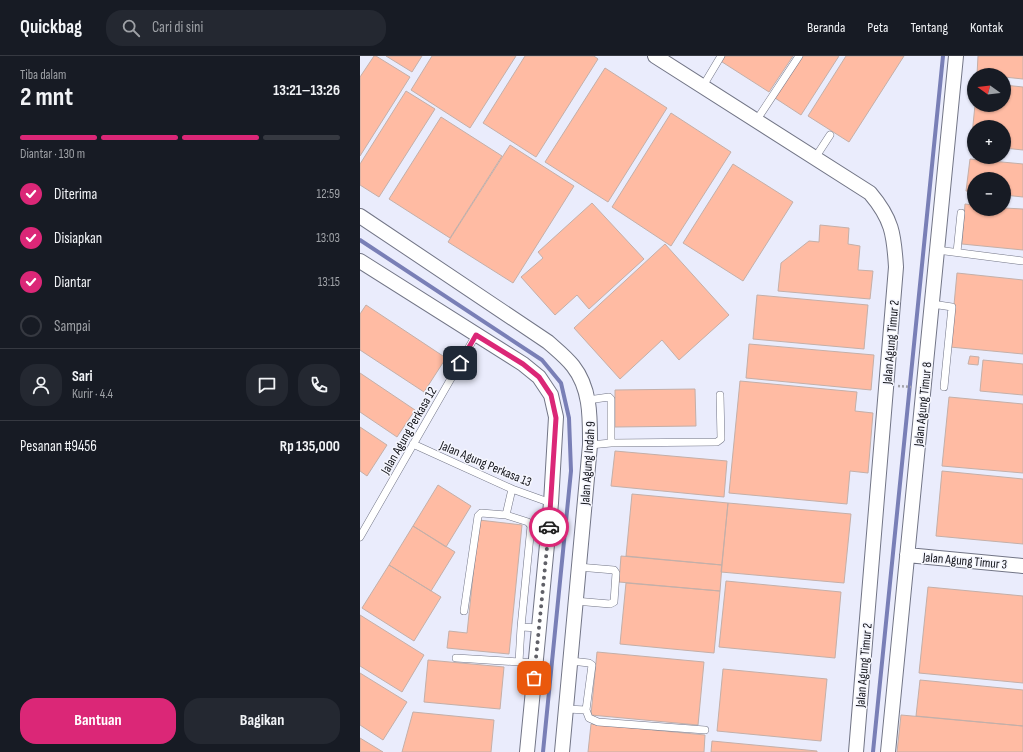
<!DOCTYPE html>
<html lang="id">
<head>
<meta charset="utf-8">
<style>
  body { margin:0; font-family:"Sofia Sans Condensed",sans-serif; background:#242831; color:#f1f3f6; height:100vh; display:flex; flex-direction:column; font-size:15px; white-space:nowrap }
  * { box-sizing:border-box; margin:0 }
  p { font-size:13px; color:#9ea1a6 }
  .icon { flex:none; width:22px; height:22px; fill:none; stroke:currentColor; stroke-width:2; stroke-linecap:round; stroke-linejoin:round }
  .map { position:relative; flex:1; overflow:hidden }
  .sheet { display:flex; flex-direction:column; background:#171b24; width:360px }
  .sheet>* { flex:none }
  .needle { width:26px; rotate:285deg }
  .fabs { position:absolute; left:607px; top:12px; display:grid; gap:8px }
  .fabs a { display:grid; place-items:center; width:44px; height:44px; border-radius:50%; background:#171b24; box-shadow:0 1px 3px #0004; font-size:20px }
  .pin { position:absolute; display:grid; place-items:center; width:34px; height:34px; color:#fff; margin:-17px; border-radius:8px; box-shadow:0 2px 6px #0006 }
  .courier { position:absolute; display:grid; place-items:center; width:40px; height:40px; margin:-20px; border:3px solid #db2777; border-radius:50%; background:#fff; color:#222; box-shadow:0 1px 5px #0007 }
  .overview em { font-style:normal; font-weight:700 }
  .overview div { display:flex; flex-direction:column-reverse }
  .overview { display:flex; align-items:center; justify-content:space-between; height:68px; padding:0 20px }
  h1 { font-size:26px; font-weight:700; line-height:30px }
  .bar { display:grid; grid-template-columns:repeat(4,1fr); gap:6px 4px; align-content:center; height:48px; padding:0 20px }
  .bar i { height:5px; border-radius:3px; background:#363941 }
  .bar .on { background:#db2777 }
  .bar p { grid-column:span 4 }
  .line { display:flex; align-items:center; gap:10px; padding:0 20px; border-top:1px solid #363941 }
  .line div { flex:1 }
  .round { display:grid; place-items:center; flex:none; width:42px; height:42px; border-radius:16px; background:#242831 }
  ol { padding:0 20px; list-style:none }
  li { display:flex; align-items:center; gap:12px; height:44px }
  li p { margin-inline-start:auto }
  li .icon { padding:4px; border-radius:50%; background:#db2777; color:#fff; stroke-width:4 }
  li:last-child { color:#9ea1a6 }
  li i { width:22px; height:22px; border:2px solid #363941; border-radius:50% }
  .action { display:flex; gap:8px; margin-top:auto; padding:8px 20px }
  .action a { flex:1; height:46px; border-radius:16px; background:#db2777; color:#fff; font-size:16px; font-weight:700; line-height:46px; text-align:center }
  .action a+a { background:#242831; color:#f1f3f6 }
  header { display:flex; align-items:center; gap:24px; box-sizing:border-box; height:56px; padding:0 20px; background:#171b24; border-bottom:1px solid #363941 }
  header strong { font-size:19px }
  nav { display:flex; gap:22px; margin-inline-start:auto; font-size:14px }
  .search { width:280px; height:36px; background:#242831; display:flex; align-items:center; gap:10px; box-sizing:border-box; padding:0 14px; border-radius:16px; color:#9ea1a6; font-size:15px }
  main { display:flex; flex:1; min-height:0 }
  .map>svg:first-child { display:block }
  .built { fill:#eaecfc; fill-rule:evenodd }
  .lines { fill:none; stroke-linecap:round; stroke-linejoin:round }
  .stream { stroke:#797fb6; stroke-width:4 }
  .building { fill:#ffbba3; stroke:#c4afa8 }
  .service-casing { stroke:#727586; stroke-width:8 }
  .minor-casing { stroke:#727586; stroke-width:16 }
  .path { stroke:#a2a3aa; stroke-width:2.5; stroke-dasharray:2 2; stroke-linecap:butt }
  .service { stroke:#fff; stroke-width:7 }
  .minor { stroke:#fff; stroke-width:14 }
  .done { stroke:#606067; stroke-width:4; stroke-dasharray:0 7.2 }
  .route { stroke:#db2777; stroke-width:5 }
  .labels { text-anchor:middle; stroke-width:3; stroke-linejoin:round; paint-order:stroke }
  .street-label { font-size:13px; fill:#0f1016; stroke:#f5f6fe }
</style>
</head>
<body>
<header>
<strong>Quickbag</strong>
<div class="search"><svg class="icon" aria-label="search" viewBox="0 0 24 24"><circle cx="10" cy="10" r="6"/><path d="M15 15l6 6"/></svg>Cari di sini</div>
<nav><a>Beranda</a><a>Peta</a><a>Tentang</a><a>Kontak</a></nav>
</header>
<main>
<section class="sheet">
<div class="overview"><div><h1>2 mnt</h1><p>Tiba dalam</p></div><em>13:21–13:26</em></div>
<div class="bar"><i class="on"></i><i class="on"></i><i class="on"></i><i></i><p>Diantar · 130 m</p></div>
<ol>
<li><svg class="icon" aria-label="check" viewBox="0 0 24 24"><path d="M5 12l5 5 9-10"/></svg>Diterima<p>12:59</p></li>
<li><svg class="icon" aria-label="check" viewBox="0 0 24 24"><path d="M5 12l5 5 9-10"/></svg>Disiapkan<p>13:03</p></li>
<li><svg class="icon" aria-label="check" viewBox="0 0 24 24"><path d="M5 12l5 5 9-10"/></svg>Diantar<p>13:15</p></li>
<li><i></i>Sampai</li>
</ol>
<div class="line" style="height:72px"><a class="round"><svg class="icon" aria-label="person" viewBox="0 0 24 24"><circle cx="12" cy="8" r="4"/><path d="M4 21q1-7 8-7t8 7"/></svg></a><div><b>Sari</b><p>Kurir · 4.4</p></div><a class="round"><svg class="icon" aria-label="chat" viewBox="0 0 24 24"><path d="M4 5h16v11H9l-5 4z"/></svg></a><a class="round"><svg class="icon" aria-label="phone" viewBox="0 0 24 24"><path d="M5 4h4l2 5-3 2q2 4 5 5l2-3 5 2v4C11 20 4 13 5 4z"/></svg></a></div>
<div class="line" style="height:52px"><div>Pesanan #9456</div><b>Rp 135,000</b></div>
<div class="action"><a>Bantuan</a><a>Bagikan</a></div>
</section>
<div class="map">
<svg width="663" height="696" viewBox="0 0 663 696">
  <rect width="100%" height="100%" fill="#f5f6fe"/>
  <path class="built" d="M 0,0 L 663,0 L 663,696 L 0,696 ZM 614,19 L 644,19 L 644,49 L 614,49 ZM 614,71 L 644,71 L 644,101 L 614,101 ZM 614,123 L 644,123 L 644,153 L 614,153 Z"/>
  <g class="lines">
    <path class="stream" d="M 0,184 L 182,304 L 201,327 L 209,362 L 211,415 L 183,696
      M 513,696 L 583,0"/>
  </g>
  <path class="building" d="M 14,0 L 16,0 L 50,21 L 0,100 L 0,21 Z
    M 26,0 L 62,0 L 52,16 Z
    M 72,0 L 156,0 L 110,72 L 51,34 Z
    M 165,0 L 234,0 L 238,3 L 176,101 L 123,67 Z
    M 362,0 L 433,0 L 409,36 L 359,4 Z
    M 442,0 L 479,0 L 441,59 L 415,42 Z
    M 486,0 L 544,0 L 489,86 L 448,60 Z
    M 618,0 L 663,0 L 663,23 L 644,21 L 644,19 L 617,19 Z
    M 245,12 L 307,52 L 248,146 L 185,106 Z
    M 644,29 L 663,31 L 663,94 L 644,92 L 644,71 L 614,71 L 614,89 L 611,89 L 615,49 L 644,49 Z
    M 46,35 L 75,53 L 19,141 L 0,129 L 0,108 Z
    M 311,57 L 371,96 L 311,190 L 252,151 Z
    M 81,61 L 142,100 L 90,182 L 29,143 Z
    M 150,89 L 214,130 L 153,227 L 88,186 Z
    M 610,103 L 663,108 L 663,141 L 644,139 L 644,123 L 614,123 L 614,136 L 606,135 Z
    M 373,108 L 433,146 L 383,225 L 323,187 Z
    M 232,147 L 284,203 L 229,253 L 217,239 L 195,259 L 161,221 L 183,202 L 178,196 Z
    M 605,148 L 614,149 L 614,153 L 644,153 L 644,152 L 663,153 L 663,194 L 602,188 Z
    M 460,169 L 489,172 L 488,188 L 500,190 L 498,214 L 513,215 L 510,243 L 418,235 L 421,207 L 449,185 L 459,186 Z
    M 305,188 L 369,259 L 319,304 L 302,284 L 260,323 L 214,272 Z
    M 597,217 L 663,224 L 663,298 L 590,291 Z
    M 397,239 L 508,249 L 504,293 L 393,283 Z
    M 6,249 L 86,302 L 64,336 L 0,294 L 0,258 Z
    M 389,288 L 514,299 L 511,334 L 386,322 Z
    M 610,300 L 619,301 L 618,309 L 608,308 Z
    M 623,304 L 663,308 L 663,339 L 620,335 Z
    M 0,317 L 55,354 L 37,381 L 0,356 Z
    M 380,325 L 497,336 L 495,355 L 513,357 L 508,417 L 490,415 L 487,448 L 369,437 Z
    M 335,333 L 336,370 L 255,371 L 255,334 Z
    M 589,341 L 663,348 L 663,417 L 582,410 Z
    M 0,371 L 27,389 L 7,420 L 0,415 Z
    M 255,395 L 367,405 L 364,441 L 251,430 Z
    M 582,415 L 663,423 L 663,488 L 576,480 Z
    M 78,429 L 111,450 L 86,491 L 53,470 Z
    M 272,438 L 368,447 L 362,509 L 266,500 Z
    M 368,447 L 491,458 L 484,527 L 361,516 Z
    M 119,464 L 162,469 L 149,598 L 87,592 L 89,575 L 107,577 Z
    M 53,470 L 95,496 L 71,535 L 29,509 Z
    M 261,500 L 362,509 L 360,535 L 259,526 Z
    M 29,509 L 81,541 L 54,585 L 2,552 Z
    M 366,525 L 481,536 L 475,602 L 359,591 Z
    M 266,527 L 360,535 L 354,597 L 260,588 Z
    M 568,531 L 663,540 L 663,627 L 559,617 Z
    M 0,559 L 64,599 L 42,636 L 0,610 Z
    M 237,596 L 344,606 L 338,669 L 231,659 Z
    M 68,604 L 144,611 L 140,653 L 64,646 Z
    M 363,613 L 467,623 L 461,685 L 357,675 Z
    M 0,617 L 47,646 L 23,684 L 0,669 Z
    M 560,624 L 663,634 L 663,670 L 556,660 Z
    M 53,656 L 134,664 L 131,696 L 42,696 Z
    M 541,659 L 663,670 L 663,696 L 537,696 Z
    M 231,668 L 345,679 L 344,696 L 228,696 Z
    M 0,682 L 23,696 L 0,696 Z
    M 352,685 L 457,695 L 457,696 L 351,696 Z"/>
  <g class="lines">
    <defs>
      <path id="service" d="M 343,30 L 361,0
        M 396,65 L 439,0
        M 455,102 L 470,79
        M 577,194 L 663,205
        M 597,196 L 601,157
        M 572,248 L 592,251 L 584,331
        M 228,344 L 249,341 L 251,343 L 251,387 L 357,386 L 361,383 L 360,339
        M 53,388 L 152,433 L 191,447
        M 230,389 L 251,387
        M 152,433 L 146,459 L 168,466 L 171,470 L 161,571 L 179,572
        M 0,481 L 116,279
        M 215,545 L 250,548 L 254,546 L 256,517 L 254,514 L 218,511
        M 104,555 L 118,460 L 121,457 L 146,459
        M 96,602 L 176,607
        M 211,605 L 229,607 L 232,609 L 226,654
        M 159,606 L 161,571
        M 207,653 L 226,654 L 229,662 L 238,666 L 345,674"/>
      <path id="minor" d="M 295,0 L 510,137 C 532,163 534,178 536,211 L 496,696
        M 0,160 L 188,286 C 197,294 206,301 213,310 C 231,333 230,362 230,389 L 202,696
        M 0,205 L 163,308 L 179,321 L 191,339 L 196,361 L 191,447 L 167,696
        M 547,499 L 663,510
        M 528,696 L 596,0"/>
    </defs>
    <use href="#service" class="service-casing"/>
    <use href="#minor" class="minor-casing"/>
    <path class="path" d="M 538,330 L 551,331"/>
    <use href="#service" class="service"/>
    <use href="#minor" class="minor"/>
  </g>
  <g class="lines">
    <path class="done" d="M 174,622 L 189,471"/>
    <path class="route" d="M 100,307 L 116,279 L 163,308 L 179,321 L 191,339 L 196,362 L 189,471"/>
  </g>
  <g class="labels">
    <g class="street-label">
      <text transform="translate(530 286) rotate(-85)" y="5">Jalan Agung Timur 2</text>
      <text transform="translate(562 348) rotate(-84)" y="5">Jalan Agung Timur 8</text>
      <text transform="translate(48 374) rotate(-60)" y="5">Jalan Agung Perkasa 12</text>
      <text transform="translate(126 407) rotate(23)" y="5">Jalan Agung Perkasa 13</text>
      <text transform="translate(227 407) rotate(-86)" y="5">Jalan Agung Indah 9</text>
      <text transform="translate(605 504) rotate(5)" y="5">Jalan Agung Timur 3</text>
      <text transform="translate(503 609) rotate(-85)" y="5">Jalan Agung Timur 2</text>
    </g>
  </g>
</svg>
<div class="fabs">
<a><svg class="needle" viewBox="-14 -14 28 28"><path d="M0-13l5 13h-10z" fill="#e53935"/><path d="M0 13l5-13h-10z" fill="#9ea1a6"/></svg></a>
<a>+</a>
<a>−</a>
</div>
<div class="pin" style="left:174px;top:622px;background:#ea580c"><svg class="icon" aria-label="bag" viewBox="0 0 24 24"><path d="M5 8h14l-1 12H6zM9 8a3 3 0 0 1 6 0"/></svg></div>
<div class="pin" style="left:100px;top:307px;background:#1f2937"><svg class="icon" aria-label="home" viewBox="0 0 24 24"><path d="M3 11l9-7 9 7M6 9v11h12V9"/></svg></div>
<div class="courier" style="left:189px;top:471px"><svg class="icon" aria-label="car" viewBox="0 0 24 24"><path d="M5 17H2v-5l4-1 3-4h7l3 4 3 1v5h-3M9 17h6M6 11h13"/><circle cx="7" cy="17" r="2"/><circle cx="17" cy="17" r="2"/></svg></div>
</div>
</main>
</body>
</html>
